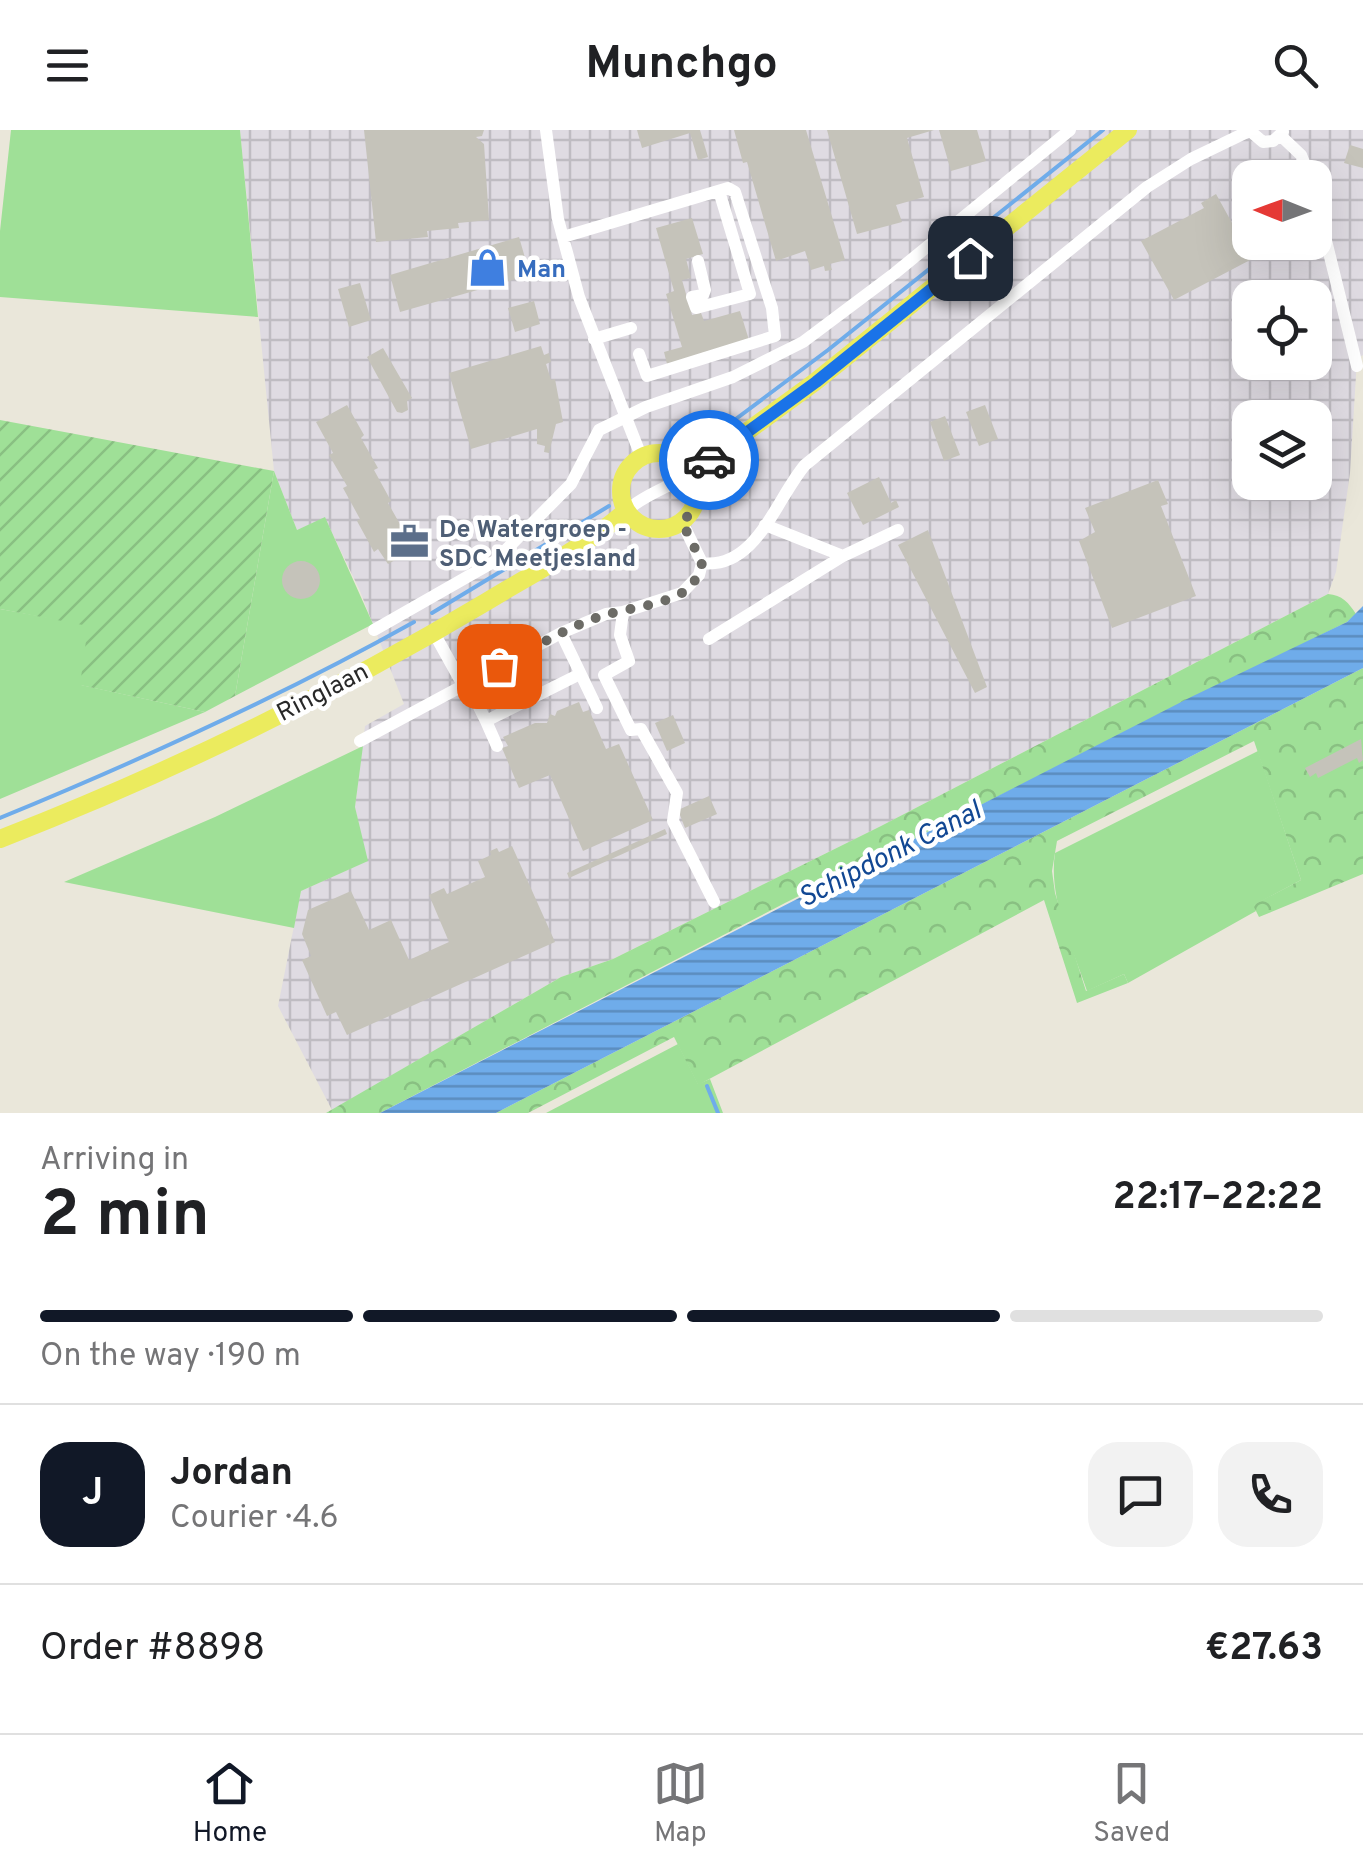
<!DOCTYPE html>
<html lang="en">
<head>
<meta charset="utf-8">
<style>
  body { margin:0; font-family:Overpass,sans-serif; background:#f2f2f2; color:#202124; height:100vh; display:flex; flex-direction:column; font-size:38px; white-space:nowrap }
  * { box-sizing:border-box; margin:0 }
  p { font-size:32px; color:#757577 }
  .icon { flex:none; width:55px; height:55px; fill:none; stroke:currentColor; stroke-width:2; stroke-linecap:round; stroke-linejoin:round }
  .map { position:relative; height:983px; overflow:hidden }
  .panel { display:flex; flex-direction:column; background:#fff; flex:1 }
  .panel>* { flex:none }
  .needle { width:65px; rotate:271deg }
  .buttons { position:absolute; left:1232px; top:30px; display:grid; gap:20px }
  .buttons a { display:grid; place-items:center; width:100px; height:100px; border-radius:20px; background:#fff; box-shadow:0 10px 40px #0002; font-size:50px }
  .pin { position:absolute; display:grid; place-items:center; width:85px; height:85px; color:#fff; margin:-42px; border-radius:20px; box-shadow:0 5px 15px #0006 }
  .courier { position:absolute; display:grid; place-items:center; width:100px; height:100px; margin:-50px; border:8px solid #1a73e8; border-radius:50%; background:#fff; color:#222; box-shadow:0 2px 12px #0007 }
  .overview em { font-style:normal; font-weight:700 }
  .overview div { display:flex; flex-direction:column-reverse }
  .overview { display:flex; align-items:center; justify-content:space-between; height:170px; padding:0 40px }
  h1 { font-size:65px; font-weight:700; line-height:75px }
  .bar { display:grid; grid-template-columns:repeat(4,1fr); gap:15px 10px; align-content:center; height:120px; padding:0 40px }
  .bar i { height:12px; border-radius:8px; background:#e0e0e0 }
  .bar .current { background:#111827 }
  .bar p { grid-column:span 4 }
  .line { display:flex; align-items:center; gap:25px; padding:0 40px; border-top:2px solid #e0e0e0 }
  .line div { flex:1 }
  .round { display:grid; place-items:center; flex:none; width:105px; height:105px; border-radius:30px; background:#f2f2f2 }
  header { display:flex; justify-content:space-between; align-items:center; height:130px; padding:0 40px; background:#fff; font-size:45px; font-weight:700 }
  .tabs { display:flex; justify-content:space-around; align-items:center; height:140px; border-top:2px solid #e0e0e0; background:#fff; font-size:28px; color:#757577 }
  .tabs a { display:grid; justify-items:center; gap:5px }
  .tabs .current { color:#111827 }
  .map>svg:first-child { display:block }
  .industrial { fill:url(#industrial-grid); fill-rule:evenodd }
  .grass { fill:#9fe097 }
  .forest { fill:url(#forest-crowns) }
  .garden { fill:url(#garden-furrows) }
  .water { fill:url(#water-rules) }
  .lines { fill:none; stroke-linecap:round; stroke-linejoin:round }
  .stream { stroke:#6facea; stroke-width:4 }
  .building { fill:#c5c3ba }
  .minor { stroke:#fff; stroke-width:12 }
  .major { stroke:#ebeb5e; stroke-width:18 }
  .done { stroke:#6c6b66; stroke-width:10; stroke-dasharray:0 18 }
  .route { stroke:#1a73e8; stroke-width:12 }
  .labels { text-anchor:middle; stroke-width:9; stroke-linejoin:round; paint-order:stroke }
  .shop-label { font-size:25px; font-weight:bold; fill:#366cbe; stroke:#fff; text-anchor:start }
  .service-label { font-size:25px; font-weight:bold; fill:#4e5e75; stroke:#fff; text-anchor:start }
  .street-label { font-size:25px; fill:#282828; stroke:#fff }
  .water-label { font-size:28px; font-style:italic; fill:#114793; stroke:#fff }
</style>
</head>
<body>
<header><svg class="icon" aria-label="menu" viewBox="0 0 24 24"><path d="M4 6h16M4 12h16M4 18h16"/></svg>Munchgo<svg class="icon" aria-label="search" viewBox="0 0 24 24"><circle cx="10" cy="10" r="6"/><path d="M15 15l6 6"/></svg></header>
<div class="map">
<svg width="1363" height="983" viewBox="0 0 1363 983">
  <defs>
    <pattern id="industrial-grid" width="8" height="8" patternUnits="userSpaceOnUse" patternTransform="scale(2.5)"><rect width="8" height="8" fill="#dfdbe2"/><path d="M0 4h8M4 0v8" fill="none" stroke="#bfbcc2"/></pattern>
    <pattern id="forest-crowns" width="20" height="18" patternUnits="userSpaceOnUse" patternTransform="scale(2.5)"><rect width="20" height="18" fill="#9fe097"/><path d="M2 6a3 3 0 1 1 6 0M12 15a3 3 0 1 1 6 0" fill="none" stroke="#89c082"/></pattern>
    <pattern id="garden-furrows" width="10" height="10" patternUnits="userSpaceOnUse" patternTransform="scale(2.5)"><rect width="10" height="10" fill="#9fe097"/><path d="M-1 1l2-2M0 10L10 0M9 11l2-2" fill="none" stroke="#89c082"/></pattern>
    <pattern id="water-rules" width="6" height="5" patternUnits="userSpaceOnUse" patternTransform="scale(2.5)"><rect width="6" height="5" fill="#6facea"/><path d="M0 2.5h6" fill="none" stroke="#5b8cbe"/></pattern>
  </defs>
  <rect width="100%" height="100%" fill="#eae7da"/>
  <path class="industrial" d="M 240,0 L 1363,0 L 1363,225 L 1357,229 L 1350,343 L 1336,442 L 1328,464 L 881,696 L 613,829 L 561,847 L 332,980 L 278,876 L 301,761 L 367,731 L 355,677 L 365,596 L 404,574 L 360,461 L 325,388 L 297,400 L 274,341 ZM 1250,48 L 1315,48 L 1315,112 L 1250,112 ZM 1250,168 L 1315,168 L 1315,232 L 1250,232 ZM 1250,288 L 1315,288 L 1315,352 L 1250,352 Z"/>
  <path class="grass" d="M 11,0 L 240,0 L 258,187 L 0,167 L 0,101 Z
    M 274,341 L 297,400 L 325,387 L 373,494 L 235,566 Z
    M 0,479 L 89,495 L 81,555 L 205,582 L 0,669 Z
    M 363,616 L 355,677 L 368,731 L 301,761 L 294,798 L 64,752 L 215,687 Z
    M 1258,621 L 1301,750 L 1254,775 L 1256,781 L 1128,853 L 1124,844 L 1087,861 C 1073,818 1048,769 1055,723 Z
    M 678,914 L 698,954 L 710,949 L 723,983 L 546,983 Z"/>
  <path class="forest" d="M 1328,464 C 1342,465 1349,473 1356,484 L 1347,492 L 785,773 L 380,983 L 326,983 L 561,847 L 613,829 L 881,696 Z
    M 1363,538 L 1363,744 L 1259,787 L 1253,775 L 1301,750 L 1254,611 L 1057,711 L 1052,741 L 1055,763 L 1086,861 L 1124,844 L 1128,853 L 1077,873 L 1044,770 L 698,955 L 674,907 L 528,983 L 496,983 Z"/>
  <path class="garden" d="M 0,290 L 274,341 L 235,566 L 205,582 L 80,555 L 88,496 L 0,479 Z"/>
  <path class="water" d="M 1363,476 L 1363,538 L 496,983 L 380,983 L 1191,567 L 1347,492 Z"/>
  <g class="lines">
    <path class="stream" d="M 697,318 L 828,220 L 1103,0
      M 432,483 L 609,376
      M 0,688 C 141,630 280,567 414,492
      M 707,956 L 718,983"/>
  </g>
  <path class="building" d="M 364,0 L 484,0 L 482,6 L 476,7 L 484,14 L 489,90 L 458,93 L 459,98 L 427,101 L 428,107 L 376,112 Z
    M 637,0 L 700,0 L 708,27 L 698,30 L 690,3 L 642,18 Z
    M 734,0 L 806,0 L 845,130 L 830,134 L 832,140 L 825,141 L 824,136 L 811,140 L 805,121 L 776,131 L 747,32 L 743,33 Z
    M 827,0 L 934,0 L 907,8 L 924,67 L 896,75 L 902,92 L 857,104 Z
    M 939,0 L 977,0 L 986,31 L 951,41 Z
    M 1350,15 L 1363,19 L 1363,38 L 1344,33 Z
    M 1216,64 L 1252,129 L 1174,170 L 1141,111 L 1204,78 L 1201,73 Z
    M 692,88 L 703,124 L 686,129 L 691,148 L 682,150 L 692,185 L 701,183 L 704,191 L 740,181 L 749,210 L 667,234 L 664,222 L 682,217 L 666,164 L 674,161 L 656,98 Z
    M 519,107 L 530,145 L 400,182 L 390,145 Z
    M 360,153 L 371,190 L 349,197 L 338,159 Z
    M 534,171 L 540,194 L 515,202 L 508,178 Z
    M 541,216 L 544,225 L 549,223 L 551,232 L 546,234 L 551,250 L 555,249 L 563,292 L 556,294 L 549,323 L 544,322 L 545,316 L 537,314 L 537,299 L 471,319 L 449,243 Z
    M 383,218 L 412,268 L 407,271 L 408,280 L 402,283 L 397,282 L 367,227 Z
    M 347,275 L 364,305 L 361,308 L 378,338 L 374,340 L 391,371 L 388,373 L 405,403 L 417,396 L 426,413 L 388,434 L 378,419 L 374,422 L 357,391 L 360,389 L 343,358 L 347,356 L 329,325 L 333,323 L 316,292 Z
    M 985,275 L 998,309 L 979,316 L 966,282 Z
    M 945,286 L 960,325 L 944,331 L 930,292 Z
    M 879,347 L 891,373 L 896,370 L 899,377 L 863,395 L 847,363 Z
    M 1158,350 L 1168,374 L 1161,376 L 1196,466 L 1112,498 L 1079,411 L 1095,402 L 1085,378 Z
    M 928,400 L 987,557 L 975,563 L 898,415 Z
    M282 450a19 19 0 1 1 38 0a19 19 0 1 1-38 0Z
    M 579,572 L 583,582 L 589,580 L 606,619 L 619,614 L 653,690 L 583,721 L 550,645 L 519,658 L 502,618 L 508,616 L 503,607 L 535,593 L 547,593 L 550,584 L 555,586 L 557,581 Z
    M 673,585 L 685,613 L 667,621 L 655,593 Z
    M 1361,609 L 1363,630 L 1359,633 L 1357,628 L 1318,648 L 1316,643 L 1310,647 L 1305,638 Z
    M 709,666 L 717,684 L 685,698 L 678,680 Z
    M 665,699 L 667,704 L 569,748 L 567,743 Z
    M 512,716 L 555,812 L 347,905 L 336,882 L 327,886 L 302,830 L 311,826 L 302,804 L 308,780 L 351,761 L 369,800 L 391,790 L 409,830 L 449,812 L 429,765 L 444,758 L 447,764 L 485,747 L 478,731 L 491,725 L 490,721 L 497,718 L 499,722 Z"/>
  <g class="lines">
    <path class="minor" d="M 546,0 L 558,89 L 579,167 L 641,326
      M 1249,0 L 1263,12 L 1273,11 L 1283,2
      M 1281,6 L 1301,25 L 1310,48
      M 1315,66 L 1357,236
      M 563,107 L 728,58 L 735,62 L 772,178 L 775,206 L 647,246 L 639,224
      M 698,131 L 705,160 L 703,165 L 692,167 L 696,178 L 750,164 L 719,61
      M 594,209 L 631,198
      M 626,381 C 646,363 672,357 693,341
      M 765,395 L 843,426 L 898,400
      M 702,433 C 756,440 776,369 805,335 L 1147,57 L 1191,29 L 1249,1
      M 623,482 L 620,505 L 629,531 L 604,545 L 631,600 L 641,599 L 677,663 L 673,691 L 714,772
      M 374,500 L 495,431 L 571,354 L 599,300 L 646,277 L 733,247 L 803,212 L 895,143 L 1070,0
      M 434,503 L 463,555
      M 561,503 L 597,578
      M 709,509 L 843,426
      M 467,553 L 486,591
      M 360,611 L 561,503 L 606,484 L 623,482 L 682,463 L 699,445 L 702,433 L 682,392
      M 497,616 L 486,591 L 580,544"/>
    <path class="major" d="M621 361a38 38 0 1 1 76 0a38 38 0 1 1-76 0Z
      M 693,341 L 815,252 L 1128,0
      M 0,709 C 167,644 332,564 486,472 C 532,444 585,417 626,381"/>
  </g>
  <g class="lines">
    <path class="done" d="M 499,536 C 533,519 568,496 605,485 C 629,478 657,476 680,464 C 693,457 698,447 702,433 L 682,392 C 698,377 701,361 693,341 L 709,330"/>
    <path class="route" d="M 709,330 L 816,252 L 970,128"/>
  </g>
  <defs>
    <symbol id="shop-bare" viewBox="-9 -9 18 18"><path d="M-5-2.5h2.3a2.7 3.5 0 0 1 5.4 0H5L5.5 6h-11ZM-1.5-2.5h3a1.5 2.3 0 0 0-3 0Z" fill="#3f7fe0" stroke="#fff" stroke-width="2.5" paint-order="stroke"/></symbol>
    <symbol id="office-bare" viewBox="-9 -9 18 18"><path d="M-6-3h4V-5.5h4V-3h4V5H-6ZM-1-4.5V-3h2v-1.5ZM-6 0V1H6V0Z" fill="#5c6f8a" stroke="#fff" stroke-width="2.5" paint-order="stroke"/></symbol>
  </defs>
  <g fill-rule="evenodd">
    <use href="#shop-bare" x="460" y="110" width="55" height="55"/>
    <use href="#office-bare" x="382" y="384" width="55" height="55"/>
  </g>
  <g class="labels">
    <g class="shop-label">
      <text x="517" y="147">Man</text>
    </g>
    <g class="service-label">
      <text x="439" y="407">De Watergroep -<tspan x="439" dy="29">SDC Meetjesland</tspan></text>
    </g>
    <g class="street-label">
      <text transform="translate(322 561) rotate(-27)" y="9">Ringlaan</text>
    </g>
    <g class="water-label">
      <text transform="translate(889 723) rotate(-27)" y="10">Schipdonk Canal</text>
    </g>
  </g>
</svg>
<div class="buttons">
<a><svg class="needle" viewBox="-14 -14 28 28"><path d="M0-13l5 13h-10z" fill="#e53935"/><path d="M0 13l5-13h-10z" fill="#757577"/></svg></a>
<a><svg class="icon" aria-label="locate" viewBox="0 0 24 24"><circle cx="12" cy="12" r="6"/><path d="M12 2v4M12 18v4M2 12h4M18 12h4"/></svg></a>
<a><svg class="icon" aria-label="layers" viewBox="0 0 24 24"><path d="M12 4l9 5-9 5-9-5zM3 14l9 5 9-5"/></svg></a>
</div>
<div class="pin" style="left:499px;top:536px;background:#ea580c"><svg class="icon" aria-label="bag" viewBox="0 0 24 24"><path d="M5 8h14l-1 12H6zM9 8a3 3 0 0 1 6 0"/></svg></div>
<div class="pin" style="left:970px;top:128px;background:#1f2937"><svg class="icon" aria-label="home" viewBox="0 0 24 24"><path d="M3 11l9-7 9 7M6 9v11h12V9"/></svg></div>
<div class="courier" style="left:709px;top:330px"><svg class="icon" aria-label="car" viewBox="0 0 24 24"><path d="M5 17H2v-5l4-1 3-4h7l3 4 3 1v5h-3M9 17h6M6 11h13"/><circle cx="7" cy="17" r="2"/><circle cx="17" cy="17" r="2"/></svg></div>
</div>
<section class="panel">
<div class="overview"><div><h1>2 min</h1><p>Arriving in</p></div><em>22:17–22:22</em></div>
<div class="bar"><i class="current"></i><i class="current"></i><i class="current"></i><i></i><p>On the way · 190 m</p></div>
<div class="line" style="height:180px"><b class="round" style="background:#111827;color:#fff">J</b><div><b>Jordan</b><p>Courier · 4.6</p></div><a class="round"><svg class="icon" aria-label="chat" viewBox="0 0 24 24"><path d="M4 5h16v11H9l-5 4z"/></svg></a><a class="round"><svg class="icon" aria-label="phone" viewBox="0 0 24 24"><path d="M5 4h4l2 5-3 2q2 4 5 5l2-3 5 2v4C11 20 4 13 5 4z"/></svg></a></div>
<div class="line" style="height:130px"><div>Order #8898</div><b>€27.63</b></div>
</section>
<nav class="tabs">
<a class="current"><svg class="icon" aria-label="home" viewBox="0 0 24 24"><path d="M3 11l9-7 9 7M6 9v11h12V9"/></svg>Home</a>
<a><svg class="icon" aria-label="map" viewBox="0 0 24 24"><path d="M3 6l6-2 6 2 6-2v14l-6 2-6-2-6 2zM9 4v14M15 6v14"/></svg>Map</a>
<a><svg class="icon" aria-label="saved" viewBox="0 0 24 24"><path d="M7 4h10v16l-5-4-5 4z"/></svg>Saved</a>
</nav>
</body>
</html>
